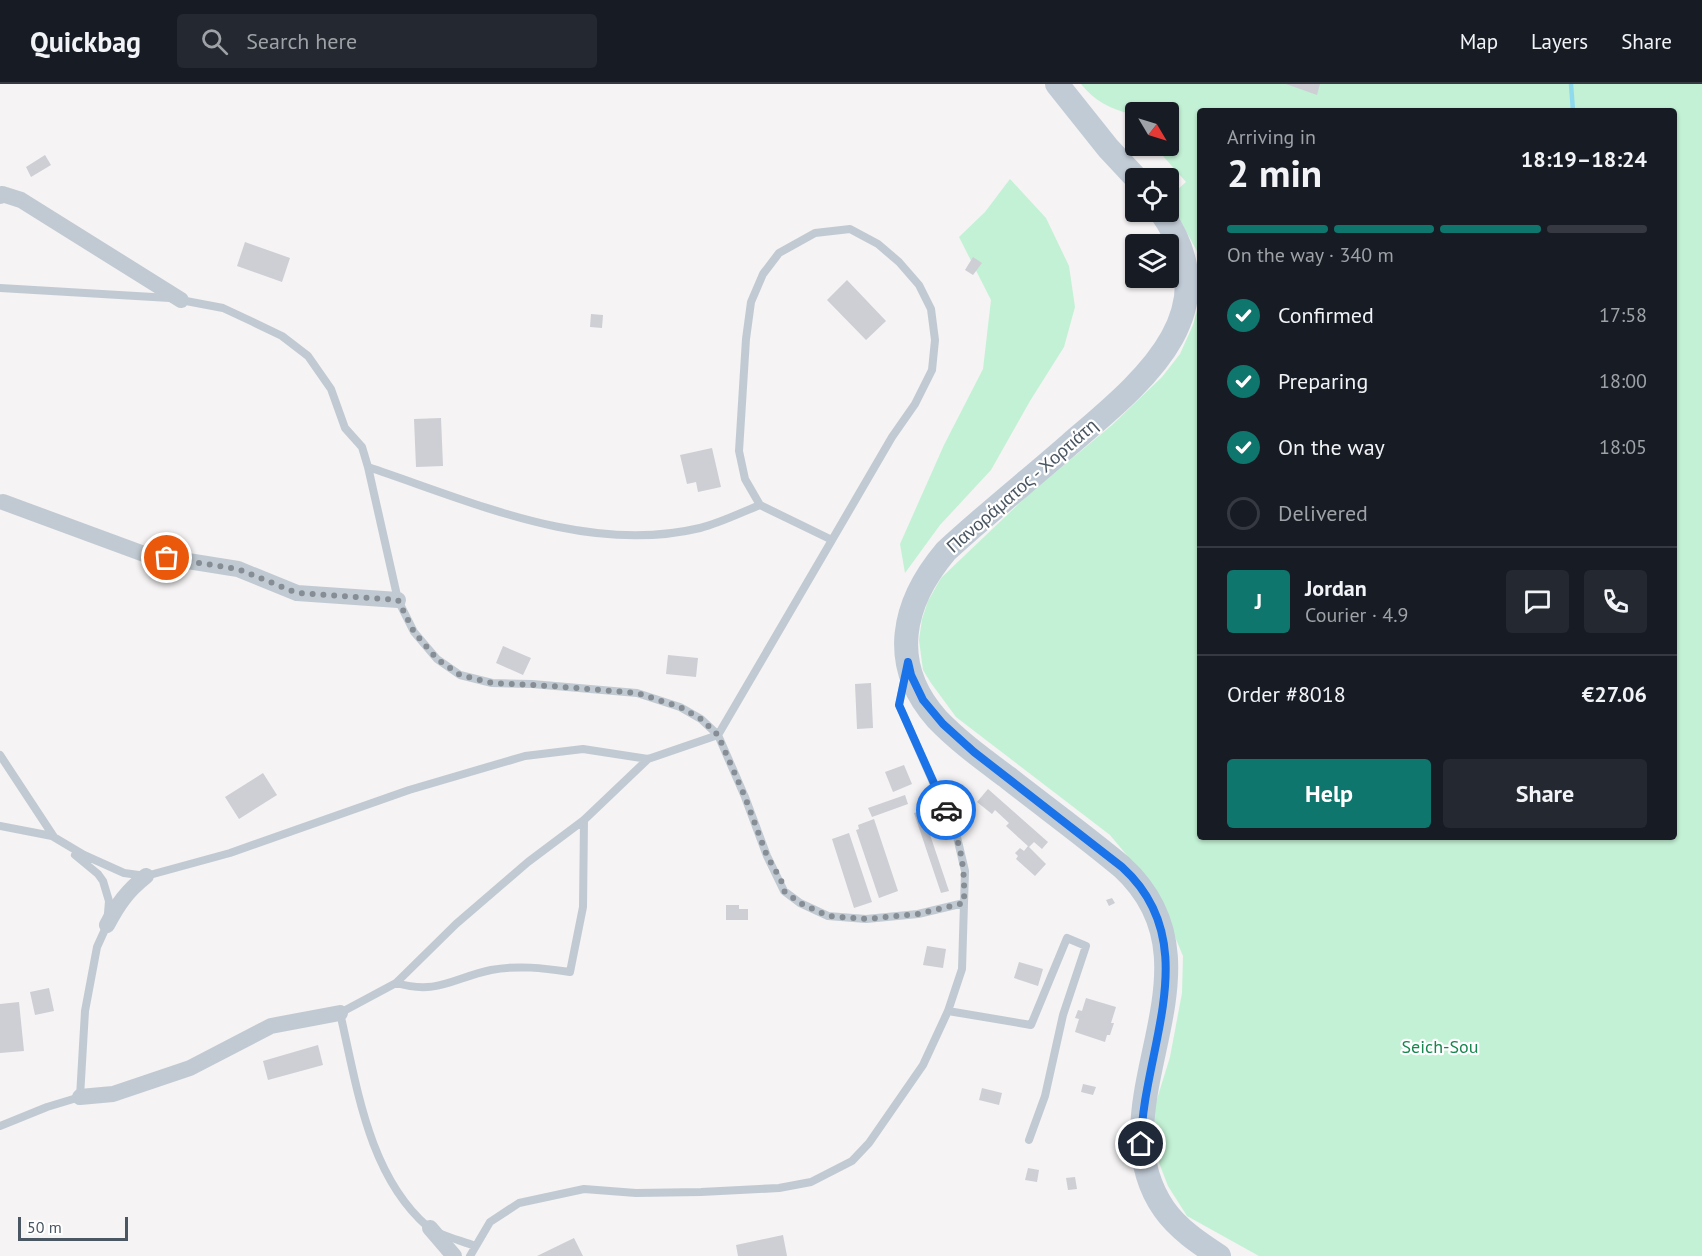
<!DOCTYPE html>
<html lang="en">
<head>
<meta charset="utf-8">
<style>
  body { margin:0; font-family:"PT Sans",sans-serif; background:#242831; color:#f1f3f6; height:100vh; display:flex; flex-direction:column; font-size:22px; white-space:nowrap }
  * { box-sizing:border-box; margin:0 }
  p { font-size:20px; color:#9ea1a6 }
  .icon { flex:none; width:33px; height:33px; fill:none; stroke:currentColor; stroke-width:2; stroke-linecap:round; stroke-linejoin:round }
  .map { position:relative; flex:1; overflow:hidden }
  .panel { position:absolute; left:1197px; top:24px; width:480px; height:732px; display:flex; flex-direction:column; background:#171b24; border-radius:6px; box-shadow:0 2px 4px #0004 }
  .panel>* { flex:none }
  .needle { width:39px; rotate:128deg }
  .tools { position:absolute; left:1125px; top:18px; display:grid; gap:12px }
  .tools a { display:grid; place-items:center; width:54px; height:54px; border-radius:6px; background:#171b24; box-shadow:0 2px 4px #0004; font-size:30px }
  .scale { position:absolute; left:18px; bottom:15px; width:110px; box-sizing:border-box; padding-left:6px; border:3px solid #4a5661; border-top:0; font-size:16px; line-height:21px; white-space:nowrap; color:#4a5661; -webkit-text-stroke:4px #fff; paint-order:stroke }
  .pin { position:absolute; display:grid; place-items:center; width:51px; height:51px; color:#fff; margin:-26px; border:3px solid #fff; border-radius:50%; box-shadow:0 2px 6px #0007 }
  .courier { position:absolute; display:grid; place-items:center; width:60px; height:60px; margin:-30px; border:4px solid #1a73e8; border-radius:50%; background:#fff; color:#222; box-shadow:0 2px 8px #0007 }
  .overview em { font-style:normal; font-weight:600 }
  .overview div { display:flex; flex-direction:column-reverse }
  .overview { display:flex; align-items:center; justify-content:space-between; height:102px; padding:0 30px }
  h1 { font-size:39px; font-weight:600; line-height:45px }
  .bar { display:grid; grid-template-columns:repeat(4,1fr); gap:9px 6px; align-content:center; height:72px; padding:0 30px }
  .bar i { height:8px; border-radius:4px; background:#363941 }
  .bar .selected { background:#0f766e }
  .bar p { grid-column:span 4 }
  .line { display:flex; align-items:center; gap:15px; padding:0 30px; border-top:2px solid #363941 }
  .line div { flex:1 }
  .round { display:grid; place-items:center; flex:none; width:63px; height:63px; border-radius:6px; background:#242831 }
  ol { padding:0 30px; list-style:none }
  li { display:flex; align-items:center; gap:18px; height:66px }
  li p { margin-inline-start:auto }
  li .icon { padding:6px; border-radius:50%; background:#0f766e; color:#fff; stroke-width:4 }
  li:last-child { color:#9ea1a6 }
  li i { width:33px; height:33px; border:3px solid #363941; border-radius:50% }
  .button { display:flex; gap:12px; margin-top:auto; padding:12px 30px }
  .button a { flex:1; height:69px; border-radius:6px; background:#0f766e; color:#fff; font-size:24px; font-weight:600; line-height:69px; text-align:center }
  .button a+a { background:#242831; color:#f1f3f6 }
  header { display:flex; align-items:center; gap:36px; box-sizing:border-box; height:84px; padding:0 30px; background:#171b24; border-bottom:2px solid #363941 }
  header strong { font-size:28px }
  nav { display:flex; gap:33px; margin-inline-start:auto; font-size:21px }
  .search { width:420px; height:54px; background:#242831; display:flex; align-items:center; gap:15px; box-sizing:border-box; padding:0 21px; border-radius:6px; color:#9ea1a6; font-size:22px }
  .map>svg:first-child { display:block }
  .green { fill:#c3f1d5 }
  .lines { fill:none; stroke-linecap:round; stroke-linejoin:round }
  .stream { stroke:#90daee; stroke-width:4.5 }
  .building { fill:#cdcfd5 }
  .service { stroke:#c1cad2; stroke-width:8 }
  .minor { stroke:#c1cad2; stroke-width:16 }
  .secondary { stroke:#c1cbd6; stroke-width:24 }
  .done { stroke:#868d94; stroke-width:6; stroke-dasharray:0 10.8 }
  .route { stroke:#1a73e8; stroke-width:8 }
  .labels { text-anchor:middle; stroke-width:4.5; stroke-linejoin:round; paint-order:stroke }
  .street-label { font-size:18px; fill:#4a5661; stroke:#fff }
  .park-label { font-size:18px; fill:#17864f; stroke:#fff }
</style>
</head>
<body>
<header>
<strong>Quickbag</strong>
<div class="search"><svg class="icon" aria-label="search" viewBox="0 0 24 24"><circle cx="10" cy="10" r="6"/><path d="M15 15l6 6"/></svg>Search here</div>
<nav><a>Map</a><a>Layers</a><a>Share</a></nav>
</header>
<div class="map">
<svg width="1702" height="1172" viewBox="0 0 1702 1172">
  <rect width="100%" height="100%" fill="#f5f3f3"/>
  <path class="green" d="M 1081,0 L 1702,0 L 1702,1172 L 1259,1172 L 1187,1132 L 1168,1102 L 1156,1071 L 1153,1028 L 1170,973 L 1182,909 L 1183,872 L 1155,805 L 1110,751 L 956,633 L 931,599 L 923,586 L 919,556 L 922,535 L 928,517 L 941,494 L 1027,412 L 1112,341 L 1162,293 L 1180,270 L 1193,241 L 1200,216 L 1200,753 L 1674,753 L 1674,27 L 1200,27 L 1200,181 L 1198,169 L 1169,116 L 1169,113 L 1186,98 L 1163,72 L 1157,62 L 1168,62 L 1168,28 L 1136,28 L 1135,39 L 1131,30 C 1110,25 1095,17 1081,0 Z
    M 1010,95 L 1046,134 L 1069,182 L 1075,223 L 1064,263 L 1030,317 L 991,386 L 940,441 L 905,489 L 900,460 L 944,361 L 983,285 L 991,216 L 959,153 L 985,128 Z"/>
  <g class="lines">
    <path class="stream" d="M 1571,0 L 1573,27"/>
  </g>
  <path class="building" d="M 1286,0 L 1320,0 L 1317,11 Z
    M 45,71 L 51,81 L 31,93 L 26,83 Z
    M 245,158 L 290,174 L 282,198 L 237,182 Z
    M 973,173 L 982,179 L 973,191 L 965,186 Z
    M 847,196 L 886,237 L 866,256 L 827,216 Z
    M 591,230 L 603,231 L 602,244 L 590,243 Z
    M 441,334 L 443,382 L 416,383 L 414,335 Z
    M 712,364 L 721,403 L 698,408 L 696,398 L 687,400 L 680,371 Z
    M 503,562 L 531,574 L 523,591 L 496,579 Z
    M 668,571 L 698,574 L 696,593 L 666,590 Z
    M 871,599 L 873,644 L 857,645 L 855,600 Z
    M 904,681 L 912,700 L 893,708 L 885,688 Z
    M 263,689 L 277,711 L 239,735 L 225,713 Z
    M 988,705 L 1048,758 L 1042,765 L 1034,758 L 1029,763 L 1006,742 L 1009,739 L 995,726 L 992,730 L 977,718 Z
    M 905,711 L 908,720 L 872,733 L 868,724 Z
    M 922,727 L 949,807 L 941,809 L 914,729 Z
    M 874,735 L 898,807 L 879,814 L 856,746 L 859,745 L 858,741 Z
    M 849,749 L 872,818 L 854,824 L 832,755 Z
    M 1028,762 L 1046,780 L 1035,792 L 1016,775 L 1018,772 L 1015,769 L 1020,764 L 1024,767 Z
    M 1112,814 L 1115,819 L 1109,822 L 1106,816 Z
    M 726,821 L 739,821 L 739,825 L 748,825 L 748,836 L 726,836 Z
    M 927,862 L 946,865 L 943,884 L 923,881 Z
    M 1019,878 L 1043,885 L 1038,902 L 1014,894 Z
    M 49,904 L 54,927 L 35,931 L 30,908 Z
    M 1086,914 L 1116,923 L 1111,939 L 1114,939 L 1110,951 L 1107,951 L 1105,958 L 1075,948 L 1079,935 L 1075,934 L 1078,926 L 1082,927 Z
    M 19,918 L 24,967 L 0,969 L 0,920 Z
    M 318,961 L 323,981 L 268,996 L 263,977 Z
    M 1083,1000 L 1096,1003 L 1093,1011 L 1081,1008 Z
    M 982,1004 L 1002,1009 L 999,1021 L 979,1016 Z
    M 1028,1084 L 1039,1086 L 1037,1098 L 1025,1096 Z
    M 1075,1093 L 1077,1105 L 1068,1106 L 1066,1094 Z
    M 783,1151 L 787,1172 L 738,1172 L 736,1161 Z
    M 574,1154 L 583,1172 L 537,1172 Z"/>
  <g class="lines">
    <path class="service" d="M 0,204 L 170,214 L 223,224 L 253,238 L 282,252 L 308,272 L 331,305 L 345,344 L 362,363 L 368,383 C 473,418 588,471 700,444 C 720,439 740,429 760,421 L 832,456 L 718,651 L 745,713 L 767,772 L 784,807 L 800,819 L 828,832 L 866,835 L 918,830 L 964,819 L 965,787 L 957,753 L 899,621 L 905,593
      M 760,421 L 745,395 L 739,367 L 746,255 L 751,218 L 763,190 L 779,169 L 815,149 L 850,145 L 878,160 L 899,178 L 919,201 L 931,225 L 935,256 L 932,286 L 915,320 L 892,353 L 832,456
      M 0,671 L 54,753
      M 0,742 L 52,752 L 84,771 L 124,789 L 146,792 L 230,769 L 409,706 L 525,672 L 583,665 L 648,675 L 718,651 L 701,635 L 680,623 L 637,609 L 532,600 L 492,599 L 460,591 L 437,575 L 414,548 L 398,516 L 368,383
      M 396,899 C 438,911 453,894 491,886 C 518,881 543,884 570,888 L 583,823 L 584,736
      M 948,927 L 1031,941 L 1067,854 L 1086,862 L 1063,931 L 1045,1012 L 1029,1056
      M 0,1042 L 47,1023 L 80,1013 L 85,927 L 97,863 L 107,841 L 109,817 L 103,797 L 98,790 L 75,771
      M 475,1162 C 463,1157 438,1151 428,1143 C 368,1091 357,1002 340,929 L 396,899 L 456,840 L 528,778 L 584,736 L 648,675
      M 470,1172 L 490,1138 L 519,1119 L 584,1105 L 636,1109 L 701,1108 L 779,1104 L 811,1098 L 852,1077 L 869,1059 L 923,981 L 948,927 L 962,885 L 964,819"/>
    <path class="minor" d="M 0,112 L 2,110 L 21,116 L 181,216
      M 3,418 L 144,470 L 238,485 L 297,509 L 398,516
      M 107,841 C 118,820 127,807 146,792
      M 80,1013 L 113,1010 L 190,984 L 271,942 L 340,929
      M 430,1144 L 454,1172"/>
    <path class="secondary" d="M 1057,0 L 1108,64 L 1136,94
      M 1161,128 C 1232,229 1142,298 1070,360 C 1029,396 986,430 946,467 C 902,519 888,580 937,635 C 958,657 983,675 1007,693 C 1045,723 1085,752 1122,783 C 1233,885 1091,1020 1164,1125 C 1178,1145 1199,1159 1219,1172"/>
  </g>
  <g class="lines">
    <path class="done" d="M 167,474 L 238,485 L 297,509 L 398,516 L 414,548 L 437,575 L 460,591 L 492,599 L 551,602 L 637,609 L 680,623 L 701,635 L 718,651 L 745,713 L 767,772 L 781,796 L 784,807 L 800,819 L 828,832 L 866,835 L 918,830 L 964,819 C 965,781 961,760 946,726"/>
    <path class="route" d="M 946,726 L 899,621 L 908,578 L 911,591 L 923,616 L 943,640 L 974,668 L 1122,783 C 1207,860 1142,966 1141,1060"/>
  </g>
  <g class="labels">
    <g class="street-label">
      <text transform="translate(1022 402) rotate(-41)" y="6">Πανοράματος - Χορτιάτη</text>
    </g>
    <g class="park-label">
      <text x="1440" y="969">Seich-Sou</text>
    </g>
  </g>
</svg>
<div class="tools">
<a><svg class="needle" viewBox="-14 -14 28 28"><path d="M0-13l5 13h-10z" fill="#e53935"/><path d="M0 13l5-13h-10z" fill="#9ea1a6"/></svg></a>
<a><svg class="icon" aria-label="locate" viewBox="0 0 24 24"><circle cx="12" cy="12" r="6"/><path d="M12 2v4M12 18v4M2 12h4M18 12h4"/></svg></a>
<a><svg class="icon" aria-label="layers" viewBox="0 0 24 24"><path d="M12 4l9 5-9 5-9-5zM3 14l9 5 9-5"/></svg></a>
</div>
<div class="scale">50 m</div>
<div class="pin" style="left:167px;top:474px;background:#ea580c"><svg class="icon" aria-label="bag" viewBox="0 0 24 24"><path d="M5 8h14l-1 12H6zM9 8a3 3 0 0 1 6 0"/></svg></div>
<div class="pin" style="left:1141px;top:1060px;background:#1f2937"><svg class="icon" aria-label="home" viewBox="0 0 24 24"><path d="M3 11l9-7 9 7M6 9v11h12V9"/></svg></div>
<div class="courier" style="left:946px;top:726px"><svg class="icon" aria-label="car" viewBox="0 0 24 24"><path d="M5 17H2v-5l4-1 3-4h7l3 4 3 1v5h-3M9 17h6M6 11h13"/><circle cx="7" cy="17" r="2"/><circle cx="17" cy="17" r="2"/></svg></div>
<section class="panel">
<div class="overview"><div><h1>2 min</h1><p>Arriving in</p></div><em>18:19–18:24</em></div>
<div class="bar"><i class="selected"></i><i class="selected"></i><i class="selected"></i><i></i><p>On the way · 340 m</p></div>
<ol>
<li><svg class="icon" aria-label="check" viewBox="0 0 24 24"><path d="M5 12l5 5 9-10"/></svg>Confirmed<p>17:58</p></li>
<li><svg class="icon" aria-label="check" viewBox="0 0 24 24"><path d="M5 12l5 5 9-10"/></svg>Preparing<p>18:00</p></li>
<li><svg class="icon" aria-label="check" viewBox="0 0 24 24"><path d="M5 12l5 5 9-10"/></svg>On the way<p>18:05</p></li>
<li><i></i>Delivered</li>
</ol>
<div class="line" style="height:108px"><b class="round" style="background:#0f766e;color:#fff">J</b><div><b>Jordan</b><p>Courier · 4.9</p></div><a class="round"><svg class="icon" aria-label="chat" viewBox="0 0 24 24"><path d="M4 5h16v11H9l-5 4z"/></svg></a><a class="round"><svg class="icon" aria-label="phone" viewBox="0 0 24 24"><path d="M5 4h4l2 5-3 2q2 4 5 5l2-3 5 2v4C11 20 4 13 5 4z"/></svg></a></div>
<div class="line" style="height:78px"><div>Order #8018</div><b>€27.06</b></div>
<div class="button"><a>Help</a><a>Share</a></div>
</section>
</div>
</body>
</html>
